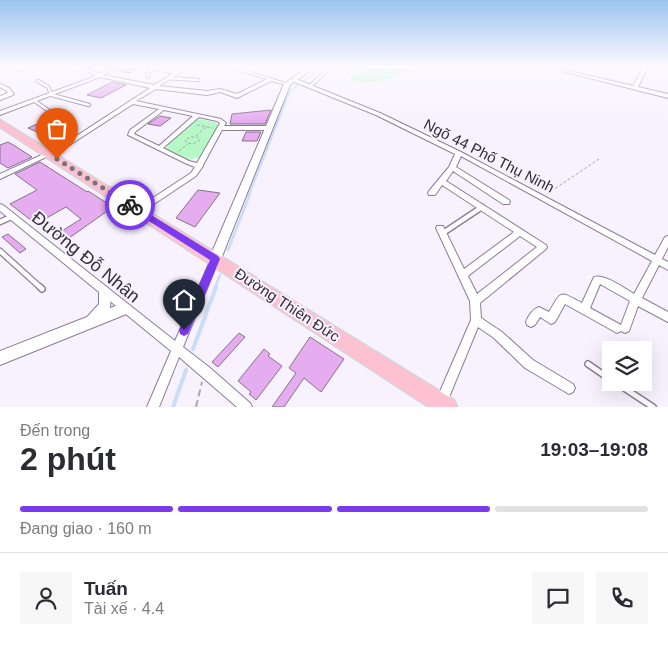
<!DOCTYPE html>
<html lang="vi">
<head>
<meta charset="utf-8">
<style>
  body { margin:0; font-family:Helvetica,sans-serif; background:#f7f7f7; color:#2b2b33; height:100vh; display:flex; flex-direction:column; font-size:19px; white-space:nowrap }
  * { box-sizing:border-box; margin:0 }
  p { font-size:16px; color:#7c7c81 }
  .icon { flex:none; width:28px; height:28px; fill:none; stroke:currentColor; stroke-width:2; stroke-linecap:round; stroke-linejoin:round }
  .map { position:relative; height:407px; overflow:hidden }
  .sheet { display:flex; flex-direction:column; background:#fff; flex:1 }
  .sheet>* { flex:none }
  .controls { position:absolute; left:602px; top:341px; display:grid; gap:10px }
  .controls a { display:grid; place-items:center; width:50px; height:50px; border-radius:0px; background:#fff; box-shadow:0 5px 20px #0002; font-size:25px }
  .pin { position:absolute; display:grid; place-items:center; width:42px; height:42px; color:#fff; margin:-51px -21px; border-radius:50% 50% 50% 0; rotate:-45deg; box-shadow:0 0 5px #0007 }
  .pin .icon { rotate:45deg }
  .courier { position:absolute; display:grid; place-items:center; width:50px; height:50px; margin:-25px; border:4px solid #7c3aed; border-radius:50%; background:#fff; color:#222; box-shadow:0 1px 6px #0007 }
  .summary em { font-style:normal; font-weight:700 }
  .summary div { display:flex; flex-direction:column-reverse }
  .summary { display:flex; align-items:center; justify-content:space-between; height:85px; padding:0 20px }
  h1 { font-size:32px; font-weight:700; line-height:38px }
  .bar { display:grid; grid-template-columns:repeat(4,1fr); gap:8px 5px; align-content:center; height:60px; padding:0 20px }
  .bar i { height:6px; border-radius:4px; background:#e1e1e2 }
  .bar .current { background:#7c3aed }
  .bar p { grid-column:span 4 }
  .line { display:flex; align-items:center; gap:12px; padding:0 20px; border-top:1px solid #e1e1e2 }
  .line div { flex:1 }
  .round { display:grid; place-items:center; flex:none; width:52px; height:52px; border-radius:0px; background:#f7f7f7 }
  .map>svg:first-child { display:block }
  .green { fill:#b6f9c7 }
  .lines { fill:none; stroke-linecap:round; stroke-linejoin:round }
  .stream-far2 { stroke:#c9ddf9; stroke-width:2 }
  .stream-far1 { stroke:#c9ddf9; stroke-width:2.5 }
  .stream { stroke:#c9ddf9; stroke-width:4 }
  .building { fill:#e5acef; stroke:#88728b }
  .service-far2-casing { stroke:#8c7c99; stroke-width:4.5 }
  .service-far1-casing { stroke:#8c7c99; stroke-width:7 }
  .service-casing { stroke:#8c7c99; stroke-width:8 }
  .minor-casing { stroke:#8c7c99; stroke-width:2 }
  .tertiary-casing { stroke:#8c7c99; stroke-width:2 }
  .primary-casing { stroke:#d6d5d7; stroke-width:3 }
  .path-far1 { stroke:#aca5b2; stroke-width:1; stroke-dasharray:3 2; stroke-linecap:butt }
  .path { stroke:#aca5b2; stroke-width:2; stroke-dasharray:7 4; stroke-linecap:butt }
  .service-far2 { stroke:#fff; stroke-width:2.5 }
  .service-far1 { stroke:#fff; stroke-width:4.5 }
  .service { stroke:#fff; stroke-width:5 }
  .minor { fill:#fff; fill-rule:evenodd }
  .tertiary { fill:#fff; fill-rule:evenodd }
  .primary { fill:#fec1d1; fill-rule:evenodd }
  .route { fill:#7c3aed }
  .done { stroke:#79727e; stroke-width:5; stroke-dasharray:0 9 }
  .labels { text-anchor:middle; stroke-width:4; stroke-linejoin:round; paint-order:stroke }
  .street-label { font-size:15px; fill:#342d39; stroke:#f8f1fe }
  .near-street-label { font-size:18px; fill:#342d39; stroke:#f8f1fe }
</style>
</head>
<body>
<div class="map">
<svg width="668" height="407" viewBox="0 0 668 407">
  <rect width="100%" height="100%" fill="#f8f1fe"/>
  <path class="green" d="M 366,66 L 414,66 C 398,78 369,88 349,79 Z
    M 201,119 L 217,123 L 218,126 L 200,157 L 188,160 L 166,149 L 168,144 L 194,121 Z"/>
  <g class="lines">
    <path class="stream-far2" d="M 304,81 L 324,66
      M 249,195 L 287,98 L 291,90 L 299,84"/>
    <path class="stream-far1" d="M 228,250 L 250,194
      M 215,288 L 220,275"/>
    <path class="stream" d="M 193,349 L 216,287
      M 173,407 L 186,370"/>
  </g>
  <path class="building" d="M 121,66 L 144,66 L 129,73 L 113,70 Z
    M 112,82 L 126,85 L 101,98 L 87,95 Z
    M 271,110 L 265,124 L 230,124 L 232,114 Z
    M 160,116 L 171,118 L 160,126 L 148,124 Z
    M 51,118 L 51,119 L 70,128 L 69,131 L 49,126 L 47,132 L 42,134 L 28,128 Z
    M 246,132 L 261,132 L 257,141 L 242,141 Z
    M 8,142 L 15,146 L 32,157 L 8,168 L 0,163 L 0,145 Z
    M 40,162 L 87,192 L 88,191 L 113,207 L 62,243 L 54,236 L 81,219 L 66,207 L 36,224 L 10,204 L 37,190 L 15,174 Z
    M 198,190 L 220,193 L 195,227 L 176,218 Z
    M 8,234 L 26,249 L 20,253 L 2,237 Z
    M 239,333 L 245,337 L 218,367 L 212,362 Z
    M 310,337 L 344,359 L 321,392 L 304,378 L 284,407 L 272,407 L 296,373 L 289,368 Z
    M 264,349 L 270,354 L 268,356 L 282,366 L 256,400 L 249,394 L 251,392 L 238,381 Z"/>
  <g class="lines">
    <defs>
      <path id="service-far2" d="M 149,67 L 176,73
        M 148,77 L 148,72 L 156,68
        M 168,78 L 198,80
        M 38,81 L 48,87 L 52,95 L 89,105
        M 310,86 L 332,66
        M 35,101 L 49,111 L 65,116"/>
      <path id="service-far1" d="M 0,222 L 11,217
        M 443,233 L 482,207
        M 0,251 L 41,288"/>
      <path id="service" d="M 40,287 L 42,289
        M 588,364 L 611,380
        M 615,382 L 653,407"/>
      <path id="minor" d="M 11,66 L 15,66 L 22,70 L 18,71 Z
        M 78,66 L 83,66 L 99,74 L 112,66 L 116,66 L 103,75 L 154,85 L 185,66 L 189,66 L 189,67 L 159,86 L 207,91 L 220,89 L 237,94 L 267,79 L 227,67 L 227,66 L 232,66 L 289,84 L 287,85 L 271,81 L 237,98 L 220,92 L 207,95 L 156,89 L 136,101 L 221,119 L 226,123 L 224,126 L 269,126 L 272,128 L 269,130 L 222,130 L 203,165 L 203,166 L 196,176 L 139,214 L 135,211 L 136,209 L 191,173 L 195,167 L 185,163 L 128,135 L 130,130 L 159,109 L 133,104 L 65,148 L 0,179 L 0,174 L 61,146 L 150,88 L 100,77 L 0,115 L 0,111 L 96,76 ZM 164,110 L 193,116 L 159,146 L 134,134 L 135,132 ZM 199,117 L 217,121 L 220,123 L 197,163 L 189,161 L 163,148 Z
        M 290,66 L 295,66 L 308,71 L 304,72 Z
        M 542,66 L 548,66 L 633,86 L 644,66 L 648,66 L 638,87 L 668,94 L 668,98 Z
        M 292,79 L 296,79 L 380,113 L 461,152 L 655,255 L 665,237 L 668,236 L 668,247 L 662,259 L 668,262 L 668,270 L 659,265 L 642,298 L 668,312 L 668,322 L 638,306 L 629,331 L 625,333 L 621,331 L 617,333 L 565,304 L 555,322 L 551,324 L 540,317 L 535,325 L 531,327 L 527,325 L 526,322 C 528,316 533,309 539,307 L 549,312 C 562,290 559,291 582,303 L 594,277 C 605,274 624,288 634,294 L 652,261 L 461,156 L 456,167 L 509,200 L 510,202 L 509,204 L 503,204 L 453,171 L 446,181 L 546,245 L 547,247 L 546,249 L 480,303 L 481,318 L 502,332 L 533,360 L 573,384 L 575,388 L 573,392 L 569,394 L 525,368 L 494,338 L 478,327 L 445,407 L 437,407 L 435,403 L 471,320 L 470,301 L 436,228 L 437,226 L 443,226 L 464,269 L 514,232 L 442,185 L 435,195 L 429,195 L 428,193 L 429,191 L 449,167 L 455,154 L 376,115 L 292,81 ZM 520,236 L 537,247 L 477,294 L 468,276 ZM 600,284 L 630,301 L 621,325 L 590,308 Z
        M 0,84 L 9,88 L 14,94 L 13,95 L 0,100 L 0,96 L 8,93 L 5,90 L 0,87 Z
        M 0,204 L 3,205 L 175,341 L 211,259 L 212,257 L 215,256 L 218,257 L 219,259 L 183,347 L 209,367 L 250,403 L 252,407 L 237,407 L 179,357 L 159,407 L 147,407 L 171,351 L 0,211 Z"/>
      <path id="tertiary" d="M 310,66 L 316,66 L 290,85 L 221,259 L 219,262 L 215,264 L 211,262 L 209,259 L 284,84 Z
        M 105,288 L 109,289 L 111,293 L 110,308 L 124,303 L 129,305 L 131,309 L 129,313 L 0,365 L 0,351 L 87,317 L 99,304 L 99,293 L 101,289 Z"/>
      <path id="primary" d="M 0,120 L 454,400 L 457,407 L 429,407 L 0,127 Z"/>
    </defs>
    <use href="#service-far2" class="service-far2-casing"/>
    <use href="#service-far1" class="service-far1-casing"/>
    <use href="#service" class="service-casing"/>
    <use href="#minor" class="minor-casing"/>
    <use href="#tertiary" class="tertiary-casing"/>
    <use href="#primary" class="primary-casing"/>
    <path class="path-far1" d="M 197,125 L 213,128
      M 196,136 L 206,127
      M 191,137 L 197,137 L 200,140 L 193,144 L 187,143 L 185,140 Z
      M 179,151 L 188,144
      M 547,194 L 599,159"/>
    <path class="path" d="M 196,407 L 202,382"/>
    <use href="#service-far2" class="service-far2"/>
    <use href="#service-far1" class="service-far1"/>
    <use href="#service" class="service"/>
    <use href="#minor" class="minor"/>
    <use href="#tertiary" class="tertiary"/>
    <use href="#primary" class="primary"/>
  </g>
  <linearGradient id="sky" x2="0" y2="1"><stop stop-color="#9bc4ef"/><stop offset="0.54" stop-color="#fcf9ff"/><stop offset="1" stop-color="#fcf9ff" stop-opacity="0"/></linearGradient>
  <rect width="668" height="123" fill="url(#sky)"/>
  <path class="route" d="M 130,202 L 218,256 L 220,259 L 188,334 L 184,336 L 180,334 L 179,330 L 210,260 L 127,207 L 127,203 Z"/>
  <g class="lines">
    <path class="done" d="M 57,159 L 130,205"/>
  </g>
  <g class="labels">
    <g class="street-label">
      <text transform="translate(489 156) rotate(27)" y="5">Ngõ 44 Phố Thụ Ninh</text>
      <text transform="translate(287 305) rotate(33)" y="5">Đường Thiên Đức</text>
    </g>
    <g class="near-street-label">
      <text transform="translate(86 257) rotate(39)" y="6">Đường Đỗ Nhân</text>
    </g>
  </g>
</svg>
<div class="controls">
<a><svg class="icon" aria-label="layers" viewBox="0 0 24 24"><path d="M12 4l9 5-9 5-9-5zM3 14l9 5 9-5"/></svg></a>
</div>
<div class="pin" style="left:57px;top:159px;background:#ea580c"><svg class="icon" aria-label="bag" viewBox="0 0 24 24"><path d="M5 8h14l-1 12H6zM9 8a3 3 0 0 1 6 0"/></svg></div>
<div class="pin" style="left:184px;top:330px;background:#1f2937"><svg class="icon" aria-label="home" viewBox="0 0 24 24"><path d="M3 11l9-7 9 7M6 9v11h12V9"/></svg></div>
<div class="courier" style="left:130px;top:205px"><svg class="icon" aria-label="bike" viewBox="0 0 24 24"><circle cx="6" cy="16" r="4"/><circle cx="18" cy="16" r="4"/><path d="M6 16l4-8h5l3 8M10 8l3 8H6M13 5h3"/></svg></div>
</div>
<section class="sheet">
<div class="summary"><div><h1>2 phút</h1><p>Đến trong</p></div><em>19:03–19:08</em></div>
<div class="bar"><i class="current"></i><i class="current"></i><i class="current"></i><i></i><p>Đang giao · 160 m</p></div>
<div class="line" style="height:90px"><a class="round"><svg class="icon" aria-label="person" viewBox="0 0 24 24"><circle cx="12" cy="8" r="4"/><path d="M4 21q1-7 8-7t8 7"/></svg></a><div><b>Tuấn</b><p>Tài xế · 4.4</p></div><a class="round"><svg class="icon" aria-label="chat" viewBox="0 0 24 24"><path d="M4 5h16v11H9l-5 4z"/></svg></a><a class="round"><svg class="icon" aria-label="phone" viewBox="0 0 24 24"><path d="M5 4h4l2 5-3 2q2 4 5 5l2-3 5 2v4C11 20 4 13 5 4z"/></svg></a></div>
</section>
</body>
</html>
